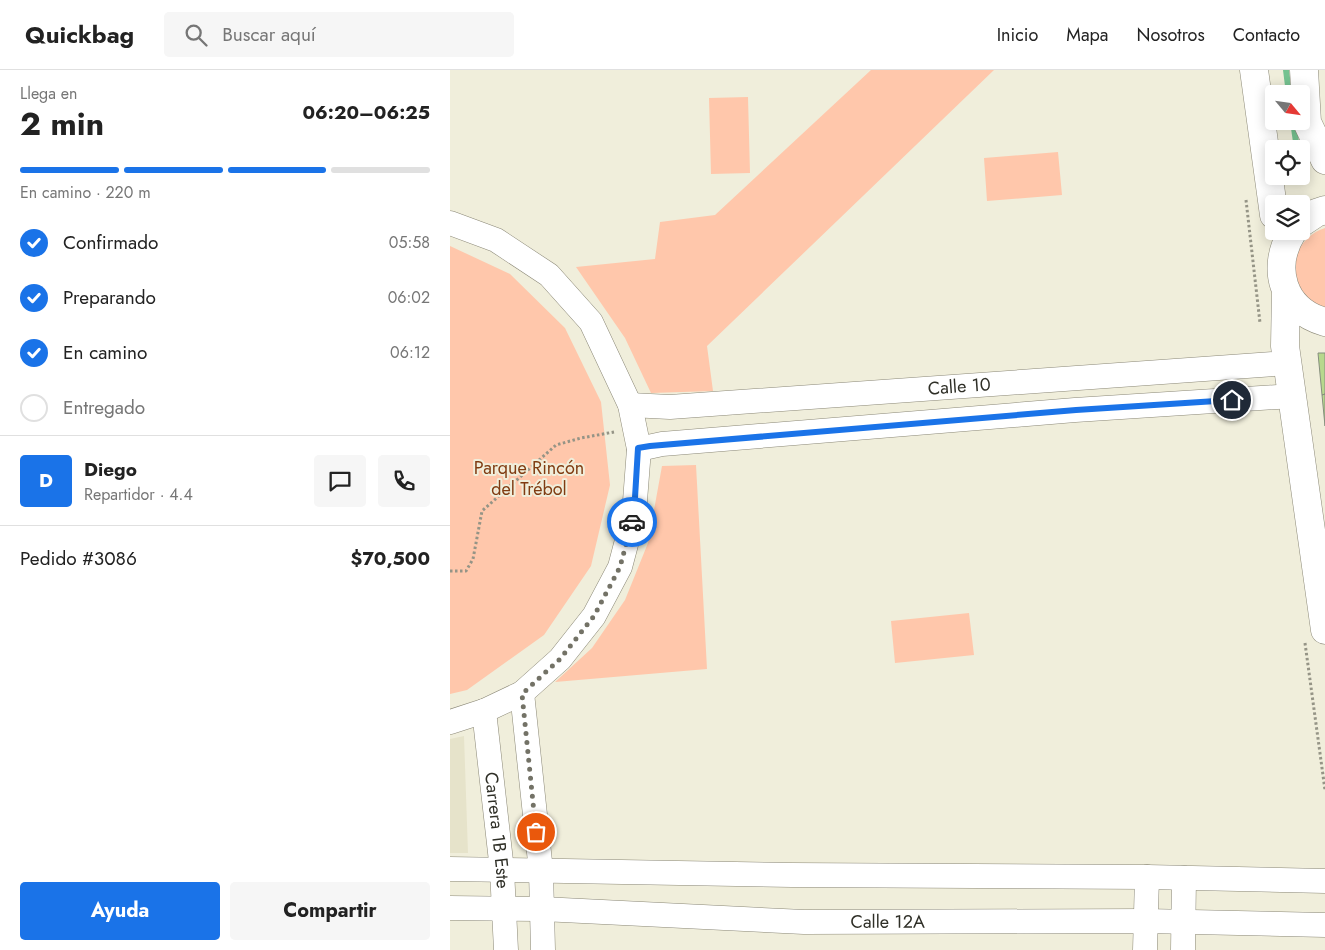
<!DOCTYPE html>
<html lang="es">
<head>
<meta charset="utf-8">
<style>
  body { margin:0; font-family:Jost,sans-serif; background:#f6f6f6; color:#222; height:100vh; display:flex; flex-direction:column; font-size:19px; white-space:nowrap }
  * { box-sizing:border-box; margin:0 }
  p { font-size:16px; color:#767676 }
  .icon { flex:none; width:28px; height:28px; fill:none; stroke:currentColor; stroke-width:2; stroke-linecap:round; stroke-linejoin:round }
  .map { position:relative; flex:1; overflow:hidden }
  .sheet { display:flex; flex-direction:column; background:#fff; width:450px }
  .sheet>* { flex:none }
  .needle { width:32px; rotate:119deg }
  .buttons { position:absolute; left:815px; top:15px; display:grid; gap:10px }
  .buttons a { display:grid; place-items:center; width:45px; height:45px; border-radius:5px; background:#fff; box-shadow:0 2px 12px #0003; font-size:25px }
  .pin { position:absolute; display:grid; place-items:center; width:42px; height:42px; color:#fff; margin:-21px; border:2px solid #fff; border-radius:50%; box-shadow:0 1px 5px #0007 }
  .courier { position:absolute; display:grid; place-items:center; width:50px; height:50px; margin:-25px; border:4px solid #1a73e8; border-radius:50%; background:#fff; color:#222; box-shadow:0 1px 6px #0007 }
  .head em { font-style:normal; font-weight:700 }
  .head div { display:flex; flex-direction:column-reverse }
  .head { display:flex; align-items:center; justify-content:space-between; height:85px; padding:0 20px }
  h1 { font-size:32px; font-weight:700; line-height:38px }
  .bar { display:grid; grid-template-columns:repeat(4,1fr); gap:8px 5px; align-content:center; height:60px; padding:0 20px }
  .bar i { height:6px; border-radius:4px; background:#e0e0e0 }
  .bar .active { background:#1a73e8 }
  .bar p { grid-column:span 4 }
  .line { display:flex; align-items:center; gap:12px; padding:0 20px; border-top:1px solid #e0e0e0 }
  .line div { flex:1 }
  .round { display:grid; place-items:center; flex:none; width:52px; height:52px; border-radius:5px; background:#f6f6f6 }
  ol { padding:0 20px; list-style:none }
  li { display:flex; align-items:center; gap:15px; height:55px }
  li p { margin-inline-start:auto }
  li .icon { padding:5px; border-radius:50%; background:#1a73e8; color:#fff; stroke-width:4 }
  li:last-child { color:#767676 }
  li i { width:28px; height:28px; border:2px solid #e0e0e0; border-radius:50% }
  .cta { display:flex; gap:10px; margin-top:auto; padding:10px 20px }
  .cta a { flex:1; height:58px; border-radius:5px; background:#1a73e8; color:#fff; font-size:20px; font-weight:700; line-height:58px; text-align:center }
  .cta a+a { background:#f6f6f6; color:#222 }
  header { display:flex; align-items:center; gap:30px; box-sizing:border-box; height:70px; padding:0 25px; background:#fff; border-bottom:1px solid #e0e0e0 }
  header strong { font-size:24px }
  nav { display:flex; gap:28px; margin-inline-start:auto; font-size:18px }
  .search { width:350px; height:45px; background:#f6f6f6; display:flex; align-items:center; gap:12px; box-sizing:border-box; padding:0 18px; border-radius:5px; color:#767676; font-size:19px }
  main { display:flex; flex:1; min-height:0 }
  .map>svg:first-child { display:block }
  .built { fill:#e6e3ca }
  .green { fill:#ffc7ab }
  .lines { fill:none; stroke-linecap:round; stroke-linejoin:round }
  .stream { stroke:#75c290; stroke-width:6 }
  .building { fill:#b7d88d; stroke:#868e7e }
  .minor-casing { stroke:#8b8877; stroke-width:25 }
  .major-casing { stroke:#8b8877; stroke-width:29 }
  .path { stroke:#959486; stroke-width:3; stroke-dasharray:2.5 2.5; stroke-linecap:butt }
  .minor { stroke:#fff; stroke-width:24 }
  .major { stroke:#fff; stroke-width:28 }
  .done { stroke:#737266; stroke-width:5; stroke-dasharray:0 9 }
  .route { stroke:#1a73e8; stroke-width:6 }
  .labels { text-anchor:middle; stroke-width:4; stroke-linejoin:round; paint-order:stroke }
  .street-label { font-size:18px; fill:#2f2f27; stroke:#f0eedb }
  .park-label { font-size:18px; fill:#803c12; stroke:#f0eedb }
</style>
</head>
<body>
<header>
<strong>Quickbag</strong>
<div class="search"><svg class="icon" aria-label="search" viewBox="0 0 24 24"><circle cx="10" cy="10" r="6"/><path d="M15 15l6 6"/></svg>Buscar aquí</div>
<nav><a>Inicio</a><a>Mapa</a><a>Nosotros</a><a>Contacto</a></nav>
</header>
<main>
<section class="sheet">
<div class="head"><div><h1>2 min</h1><p>Llega en</p></div><em>06:20–06:25</em></div>
<div class="bar"><i class="active"></i><i class="active"></i><i class="active"></i><i></i><p>En camino · 220 m</p></div>
<ol>
<li><svg class="icon" aria-label="check" viewBox="0 0 24 24"><path d="M5 12l5 5 9-10"/></svg>Confirmado<p>05:58</p></li>
<li><svg class="icon" aria-label="check" viewBox="0 0 24 24"><path d="M5 12l5 5 9-10"/></svg>Preparando<p>06:02</p></li>
<li><svg class="icon" aria-label="check" viewBox="0 0 24 24"><path d="M5 12l5 5 9-10"/></svg>En camino<p>06:12</p></li>
<li><i></i>Entregado</li>
</ol>
<div class="line" style="height:90px"><b class="round" style="background:#1a73e8;color:#fff">D</b><div><b>Diego</b><p>Repartidor · 4.4</p></div><a class="round"><svg class="icon" aria-label="chat" viewBox="0 0 24 24"><path d="M4 5h16v11H9l-5 4z"/></svg></a><a class="round"><svg class="icon" aria-label="phone" viewBox="0 0 24 24"><path d="M5 4h4l2 5-3 2q2 4 5 5l2-3 5 2v4C11 20 4 13 5 4z"/></svg></a></div>
<div class="line" style="height:65px"><div>Pedido #3086</div><b>$70,500</b></div>
<div class="cta"><a>Ayuda</a><a>Compartir</a></div>
</section>
<div class="map">
<svg width="875" height="880" viewBox="0 0 875 880">
  <rect width="100%" height="100%" fill="#f0eedb"/>
  <path class="built" d="M 14,666 L 18,783 L 0,783 L 0,669 Z"/>
  <path class="green" d="M 421,0 L 544,0 L 257,276 L 263,321 L 201,323 L 175,268 L 126,197 L 205,189 L 210,152 L 265,145 Z
    M 298,27 L 300,103 L 261,104 L 259,28 Z
    M 608,82 L 612,125 L 537,131 L 534,88 Z
    M 875,158 L 875,239 C 868,238 864,233 859,229 C 856,226 852,224 850,221 C 832,198 851,165 875,158 Z
    M 0,176 L 60,204 L 115,258 L 151,332 L 160,415 L 141,496 L 94,565 L 17,620 L 0,624 Z
    M 246,395 L 257,599 L 105,612 L 142,578 L 175,530 L 198,473 L 212,396 Z
    M 519,543 L 524,585 L 445,593 L 441,551 Z"/>
  <g class="lines">
    <path class="stream" d="M 836,0 L 839,24
      M 843,51 L 847,79"/>
  </g>
  <path class="building" d="M 868,283 L 875,283 L 875,324 L 872,325 Z
    M 875,324 L 875,356 L 872,325 Z"/>
  <g class="lines">
    <defs>
      <g id="minor">
        <path d="M 0,153 L 46,170 L 99,205 L 141,252 L 180,335 L 189,379 L 184,444 L 170,497 L 144,546 L 110,589 L 72,623 L 34,641 L 0,652"/>
        <path id="s1" d="M 180,335 L 220,337 L 838,293"/>
        <path d="M 189,379 L 212,374 L 625,340 L 843,326"/>
        <path d="M 72,623 L 91,801 L 93,880"/>
        <path id="s2" d="M 34,641 L 52,800 L 56,880"/>
        <path d="M 0,799 L 342,805 L 697,807 L 875,811"/>
        <path id="s3" d="M 0,838 L 92,839 L 354,852 L 696,851 L 875,855"/>
        <path d="M 695,880 L 697,807"/>
        <path d="M 733,880 L 734,808"/>
      </g>
      <path id="major" d="M 804,0 L 824,145
        M 854,0 L 857,52 L 875,90
        M 851,153 L 866,143 L 875,140
        M 843,161 C 820,197 832,240 875,252
        M 836,220 L 835,276 L 875,560"/>
    </defs>
    <use href="#minor" class="minor-casing"/>
    <use href="#major" class="major-casing"/>
    <path class="path" d="M 796,130 L 810,253
      M 0,501 L 16,501 L 23,489 L 32,441 L 106,375 L 131,368 L 164,362
      M 855,573 L 875,720"/>
    <use href="#minor" class="minor"/>
    <use href="#major" class="major"/>
  </g>
  <g class="lines">
    <path class="done" d="M 86,762 L 72,624 L 110,589 L 144,546 L 170,497 L 182,452"/>
    <path class="route" d="M 182,452 L 184,444 L 188,378 L 200,376 L 626,340 L 782,330"/>
  </g>
  <g class="labels">
    <g class="street-label">
      <text dy="6" stroke="none"><textPath href="#s1" startOffset="330">Calle 10</textPath></text>
      <text dy="6" stroke="none"><textPath href="#s2" startOffset="120">Carrera 1B Este</textPath></text>
      <text dy="6" stroke="none"><textPath href="#s3" startOffset="438">Calle 12A</textPath></text>
    </g>
    <g class="park-label">
      <text x="79" y="404">Parque Rincón<tspan x="79" dy="21">del Trébol</tspan></text>
    </g>
  </g>
</svg>
<div class="buttons">
<a><svg class="needle" viewBox="-14 -14 28 28"><path d="M0-13l5 13h-10z" fill="#e53935"/><path d="M0 13l5-13h-10z" fill="#767676"/></svg></a>
<a><svg class="icon" aria-label="locate" viewBox="0 0 24 24"><circle cx="12" cy="12" r="6"/><path d="M12 2v4M12 18v4M2 12h4M18 12h4"/></svg></a>
<a><svg class="icon" aria-label="layers" viewBox="0 0 24 24"><path d="M12 4l9 5-9 5-9-5zM3 14l9 5 9-5"/></svg></a>
</div>
<div class="pin" style="left:86px;top:762px;background:#ea580c"><svg class="icon" aria-label="bag" viewBox="0 0 24 24"><path d="M5 8h14l-1 12H6zM9 8a3 3 0 0 1 6 0"/></svg></div>
<div class="pin" style="left:782px;top:330px;background:#1f2937"><svg class="icon" aria-label="home" viewBox="0 0 24 24"><path d="M3 11l9-7 9 7M6 9v11h12V9"/></svg></div>
<div class="courier" style="left:182px;top:452px"><svg class="icon" aria-label="car" viewBox="0 0 24 24"><path d="M5 17H2v-5l4-1 3-4h7l3 4 3 1v5h-3M9 17h6M6 11h13"/><circle cx="7" cy="17" r="2"/><circle cx="17" cy="17" r="2"/></svg></div>
</div>
</main>
</body>
</html>
